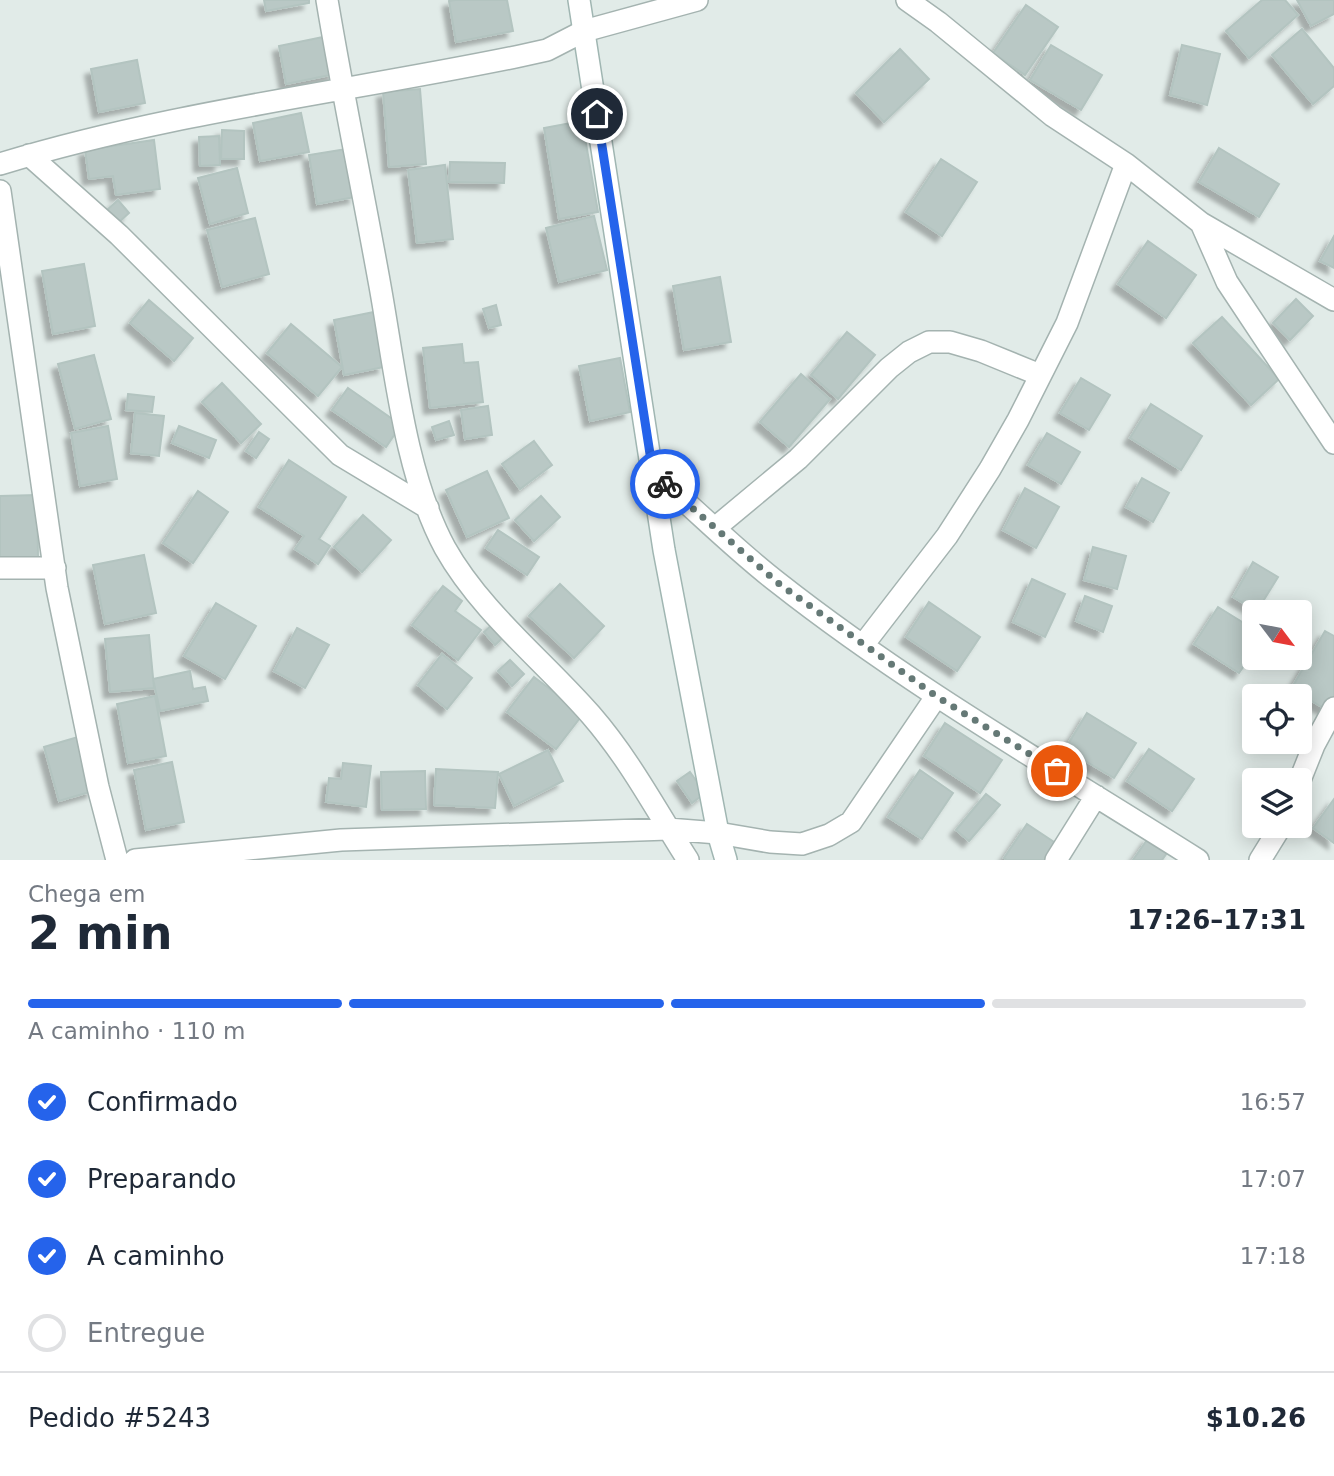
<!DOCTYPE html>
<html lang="pt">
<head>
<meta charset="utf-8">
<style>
  body { margin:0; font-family:"DejaVu Sans",sans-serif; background:#f2f2f3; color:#1f2937; height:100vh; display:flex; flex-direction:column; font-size:26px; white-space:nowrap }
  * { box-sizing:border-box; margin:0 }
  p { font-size:23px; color:#747a83 }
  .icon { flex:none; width:38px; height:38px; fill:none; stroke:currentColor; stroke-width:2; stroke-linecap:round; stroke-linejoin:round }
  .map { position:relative; height:860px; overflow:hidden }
  .side { display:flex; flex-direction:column; background:#fff; flex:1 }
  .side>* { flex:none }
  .needle { width:46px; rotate:122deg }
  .fabs { position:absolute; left:1242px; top:600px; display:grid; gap:14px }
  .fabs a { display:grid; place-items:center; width:70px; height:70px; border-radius:7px; background:#fff; box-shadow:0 4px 18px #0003; font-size:35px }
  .pin { position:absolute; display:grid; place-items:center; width:60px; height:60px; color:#fff; margin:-30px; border:4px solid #fff; border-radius:50%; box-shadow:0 2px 7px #0007 }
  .courier { position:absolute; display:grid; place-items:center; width:70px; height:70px; margin:-35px; border:5px solid #2563eb; border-radius:50%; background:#fff; color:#222; box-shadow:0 2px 9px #0007 }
  .head em { font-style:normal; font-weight:800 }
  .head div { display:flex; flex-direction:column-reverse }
  .head { display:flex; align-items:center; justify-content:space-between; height:119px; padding:0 28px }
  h1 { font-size:46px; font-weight:800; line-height:52px }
  .bar { display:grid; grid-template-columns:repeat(4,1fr); gap:10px 7px; align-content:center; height:84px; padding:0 28px }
  .bar i { height:9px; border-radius:5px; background:#e0e1e3 }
  .bar .active { background:#2563eb }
  .bar p { grid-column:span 4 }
  .line { display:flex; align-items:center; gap:18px; padding:0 28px; border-top:2px solid #e0e1e3 }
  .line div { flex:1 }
  ol { padding:0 28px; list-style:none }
  li { display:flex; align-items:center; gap:21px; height:77px }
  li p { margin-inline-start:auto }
  li .icon { padding:7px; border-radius:50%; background:#2563eb; color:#fff; stroke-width:4 }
  li:last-child { color:#747a83 }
  li i { width:38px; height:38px; border:4px solid #e0e1e3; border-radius:50% }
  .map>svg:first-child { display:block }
  .building { fill:#b9c8c5; stroke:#b3c4c0; stroke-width:2; filter:url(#shadow) }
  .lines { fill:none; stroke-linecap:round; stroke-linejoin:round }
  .minor-casing { stroke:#a4b3b0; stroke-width:24 }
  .secondary-casing { stroke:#a0b6b2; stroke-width:24 }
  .minor { stroke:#fff; stroke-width:21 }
  .secondary { stroke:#fff; stroke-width:21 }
  .done { stroke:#657976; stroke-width:7; stroke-dasharray:0 12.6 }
  .route { stroke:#2563eb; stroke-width:9 }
</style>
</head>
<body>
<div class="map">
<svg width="1334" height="860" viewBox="0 0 1334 860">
  <defs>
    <filter id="shadow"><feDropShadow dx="-6" dy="6" stdDeviation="2" flood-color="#0004"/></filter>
  </defs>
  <rect width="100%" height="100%" fill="#e1ebe8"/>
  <path class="building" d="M 264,0 L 309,0 L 309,3 L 266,11 Z
    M 455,0 L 507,0 L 513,31 L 456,42 L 449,1 Z
    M 1262,0 L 1285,0 L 1298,15 L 1249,58 L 1226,31 Z
    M 1297,0 L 1334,0 L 1334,14 L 1311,26 Z
    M 1026,5 L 1058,27 L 1025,75 L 993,53 Z
    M 1302,29 L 1334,68 L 1334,86 L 1313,104 L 1272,55 Z
    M 328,36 L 335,74 L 286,84 L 279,46 Z
    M 1051,45 L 1102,75 L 1081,110 L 1030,80 Z
    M 1182,45 L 1220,54 L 1207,105 L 1170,95 Z
    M 900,49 L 929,79 L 884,122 L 856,93 Z
    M 137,60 L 145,103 L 99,112 L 91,69 Z
    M 420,89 L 426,164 L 389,167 L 383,92 Z
    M 301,113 L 309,152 L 260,161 L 253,123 Z
    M 582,121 L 598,212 L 559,219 L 544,128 Z
    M 222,130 L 244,131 L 244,159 L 221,159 Z
    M 219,136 L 220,165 L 200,166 L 199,137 Z
    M 154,140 L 160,189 L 116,195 L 113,176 L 89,179 L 85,150 Z
    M 1219,148 L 1279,184 L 1259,217 L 1199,182 Z
    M 347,149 L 355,197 L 317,204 L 309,155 Z
    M 941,159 L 977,182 L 942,236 L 906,212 Z
    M 450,162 L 505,163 L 504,183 L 449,182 Z
    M 445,165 L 453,239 L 417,243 L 408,170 Z
    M 237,168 L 248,213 L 210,224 L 198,178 Z
    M 118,200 L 129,213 L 118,223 L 106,211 Z
    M 594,216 L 607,270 L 559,282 L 546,228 Z
    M 255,218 L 269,274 L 222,287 L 207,230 Z
    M 1334,236 L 1334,268 L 1320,261 Z
    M 1148,241 L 1196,275 L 1166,318 L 1118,284 Z
    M 84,264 L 95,326 L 53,334 L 42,271 Z
    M 720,277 L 731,342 L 684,350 L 673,286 Z
    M 1296,299 L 1313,316 L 1290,340 L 1273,323 Z
    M 149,300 L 193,338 L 174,361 L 130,323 Z
    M 496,305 L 501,325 L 489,328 L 483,309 Z
    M 374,312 L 384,367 L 344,375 L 334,320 Z
    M 1222,317 L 1279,379 L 1251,405 L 1193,343 Z
    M 291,324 L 342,367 L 318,396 L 267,353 Z
    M 847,332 L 875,355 L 838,399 L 811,375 Z
    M 462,344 L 464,363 L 478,362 L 483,402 L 430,408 L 423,348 Z
    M 94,355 L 111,419 L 75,429 L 58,364 Z
    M 620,358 L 630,412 L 590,421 L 579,366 Z
    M 801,374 L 830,399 L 789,447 L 760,422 Z
    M 1081,378 L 1110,395 L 1089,430 L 1060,413 Z
    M 222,383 L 261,424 L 241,443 L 202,402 Z
    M 348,388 L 401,425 L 386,447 L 332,410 Z
    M 128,394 L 154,397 L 152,412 L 126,410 Z
    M 1151,404 L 1202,436 L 1181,470 L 1130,438 Z
    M 488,406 L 492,435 L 465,439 L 461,410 Z
    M 135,413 L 164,416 L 159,456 L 131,453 Z
    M 449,421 L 454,435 L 436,440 L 432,427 Z
    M 108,426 L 117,479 L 80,486 L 71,433 Z
    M 179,426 L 216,440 L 209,458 L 172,443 Z
    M 259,432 L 269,439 L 256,458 L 246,451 Z
    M 1047,433 L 1080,452 L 1061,484 L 1028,465 Z
    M 534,441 L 552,465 L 520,489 L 502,464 Z
    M 289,460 L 346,497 L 319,539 L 330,546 L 318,564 L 295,549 L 304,536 L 259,507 Z
    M 487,471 L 509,518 L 467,537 L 446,490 Z
    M 1142,478 L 1169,493 L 1153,522 L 1126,507 Z
    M 1025,488 L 1059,507 L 1036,548 L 1003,530 Z
    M 198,491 L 228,512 L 193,563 L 163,543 Z
    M 37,495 L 38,557 L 0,558 L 0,496 Z
    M 541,496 L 560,517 L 534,541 L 515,520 Z
    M 363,515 L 391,540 L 362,572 L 334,547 Z
    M 498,530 L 539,557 L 527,575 L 486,548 Z
    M 1093,547 L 1126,556 L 1117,589 L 1084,580 Z
    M 144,555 L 156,613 L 105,624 L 93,565 Z
    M 1253,562 L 1278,577 L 1257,611 L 1233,597 Z
    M 1032,579 L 1065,594 L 1045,637 L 1013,622 Z
    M 560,584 L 604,626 L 574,658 L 529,616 Z
    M 443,586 L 462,601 L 455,611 L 481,630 L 458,660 L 412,625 Z
    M 1085,596 L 1112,606 L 1103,632 L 1076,621 Z
    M 929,602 L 980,637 L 957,671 L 906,637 Z
    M 216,603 L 256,626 L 225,679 L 184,656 Z
    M 1218,607 L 1255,630 L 1255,650 L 1239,673 L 1194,644 Z
    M 495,622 L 507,634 L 495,645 L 484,632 Z
    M 297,628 L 329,645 L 305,688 L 274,671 Z
    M 1325,631 L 1334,636 L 1334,698 L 1327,710 L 1291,689 Z
    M 149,635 L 154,688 L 110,692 L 105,639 Z
    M 442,654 L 472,678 L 447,709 L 418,685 Z
    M 510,660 L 524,674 L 512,686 L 498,671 Z
    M 190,671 L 193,689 L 205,687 L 208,701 L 160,711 L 153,679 Z
    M 534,677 L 583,714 L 556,749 L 507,712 Z
    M 155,696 L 166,756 L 128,763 L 117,704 Z
    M 1087,713 L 1136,743 L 1114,778 L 1065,749 Z
    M 945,723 L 1002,760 L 980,793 L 924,756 Z
    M 78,737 L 93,791 L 59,801 L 44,747 Z
    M 1149,749 L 1194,779 L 1172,811 L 1127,781 Z
    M 548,750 L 563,781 L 514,806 L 499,774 Z
    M 172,762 L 184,822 L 146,830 L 134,770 Z
    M 343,763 L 371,766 L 366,807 L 326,802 L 329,778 L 341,779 Z
    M 436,769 L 498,772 L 495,808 L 434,805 Z
    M 920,770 L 953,793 L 922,839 L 888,817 Z
    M 425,771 L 426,809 L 382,810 L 381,772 Z
    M 690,772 L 705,793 L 692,803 L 677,781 Z
    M 986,794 L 1000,805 L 969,841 L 956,830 Z
    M 1334,799 L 1334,843 L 1313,828 Z
    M 1027,824 L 1060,846 L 1050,860 L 1007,860 L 1004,858 Z
    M 1149,837 L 1169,850 L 1162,860 L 1133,860 Z"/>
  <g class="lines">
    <defs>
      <path id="minor" d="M 327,0 C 343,96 363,191 380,286 C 395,369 405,474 445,548 C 481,612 543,660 591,715 C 630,760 656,810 688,860
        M 907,0 L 938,22 L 1053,116 L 1126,164 L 1201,223 L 1334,300
        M 29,155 L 119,235 L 340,455 L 428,508
        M 0,164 C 170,112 346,92 520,56 L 547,50 L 584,31 L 697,0
        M 0,191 L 57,588 L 98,787 L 117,860
        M 1201,223 L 1227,282 L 1334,443
        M 653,473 C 695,509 733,548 777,582 C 909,686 1056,770 1198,860
        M 715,528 L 798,459 L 889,368 L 909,352 L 929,342 L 950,342 L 981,351 L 1040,375
        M 0,568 L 55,568
        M 863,645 L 947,536 L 990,469 L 1018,420 L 1067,323 L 1126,164
        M 1300,780 L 1314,745 L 1334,708
        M 135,860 L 341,840 L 668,829 L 718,833 L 770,842 L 802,844 L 829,835 L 851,822 L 936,697
        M 1056,860 L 1096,796
        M 1260,860 L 1281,826"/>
      <path id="secondary" d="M 579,0 L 664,550 L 718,833 L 726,860"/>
    </defs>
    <use href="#minor" class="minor-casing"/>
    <use href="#secondary" class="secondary-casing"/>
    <use href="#minor" class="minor"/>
    <use href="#secondary" class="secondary"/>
  </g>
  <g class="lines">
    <path class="done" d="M 665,484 L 778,583 L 936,696 L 1057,771"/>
    <path class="route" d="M 597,114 L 653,473 L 665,484"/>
  </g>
</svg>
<div class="fabs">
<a><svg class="needle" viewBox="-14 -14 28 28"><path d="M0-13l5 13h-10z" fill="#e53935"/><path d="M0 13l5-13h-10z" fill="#747a83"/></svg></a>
<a><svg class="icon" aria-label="locate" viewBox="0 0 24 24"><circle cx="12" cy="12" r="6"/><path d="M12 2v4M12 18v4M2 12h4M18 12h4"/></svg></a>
<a><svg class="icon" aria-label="layers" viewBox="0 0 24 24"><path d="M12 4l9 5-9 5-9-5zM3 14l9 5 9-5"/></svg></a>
</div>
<div class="pin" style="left:1057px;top:771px;background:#ea580c"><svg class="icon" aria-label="bag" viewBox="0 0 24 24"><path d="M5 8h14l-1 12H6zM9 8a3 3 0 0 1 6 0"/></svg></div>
<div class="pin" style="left:597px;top:114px;background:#1f2937"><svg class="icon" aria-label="home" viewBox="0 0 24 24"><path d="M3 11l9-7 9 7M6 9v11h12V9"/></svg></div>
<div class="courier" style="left:665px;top:484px"><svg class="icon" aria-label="bike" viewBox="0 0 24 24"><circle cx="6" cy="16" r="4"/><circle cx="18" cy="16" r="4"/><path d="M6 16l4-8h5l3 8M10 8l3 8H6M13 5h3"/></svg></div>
</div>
<section class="side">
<div class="head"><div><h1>2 min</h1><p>Chega em</p></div><em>17:26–17:31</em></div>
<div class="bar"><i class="active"></i><i class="active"></i><i class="active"></i><i></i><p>A caminho · 110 m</p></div>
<ol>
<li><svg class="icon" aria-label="check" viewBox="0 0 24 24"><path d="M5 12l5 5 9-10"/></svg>Confirmado<p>16:57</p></li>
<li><svg class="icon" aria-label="check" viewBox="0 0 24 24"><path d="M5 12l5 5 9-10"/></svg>Preparando<p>17:07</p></li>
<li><svg class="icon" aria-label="check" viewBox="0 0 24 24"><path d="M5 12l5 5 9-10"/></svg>A caminho<p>17:18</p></li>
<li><i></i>Entregue</li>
</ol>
<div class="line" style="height:91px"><div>Pedido #5243</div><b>$10.26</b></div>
</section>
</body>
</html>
